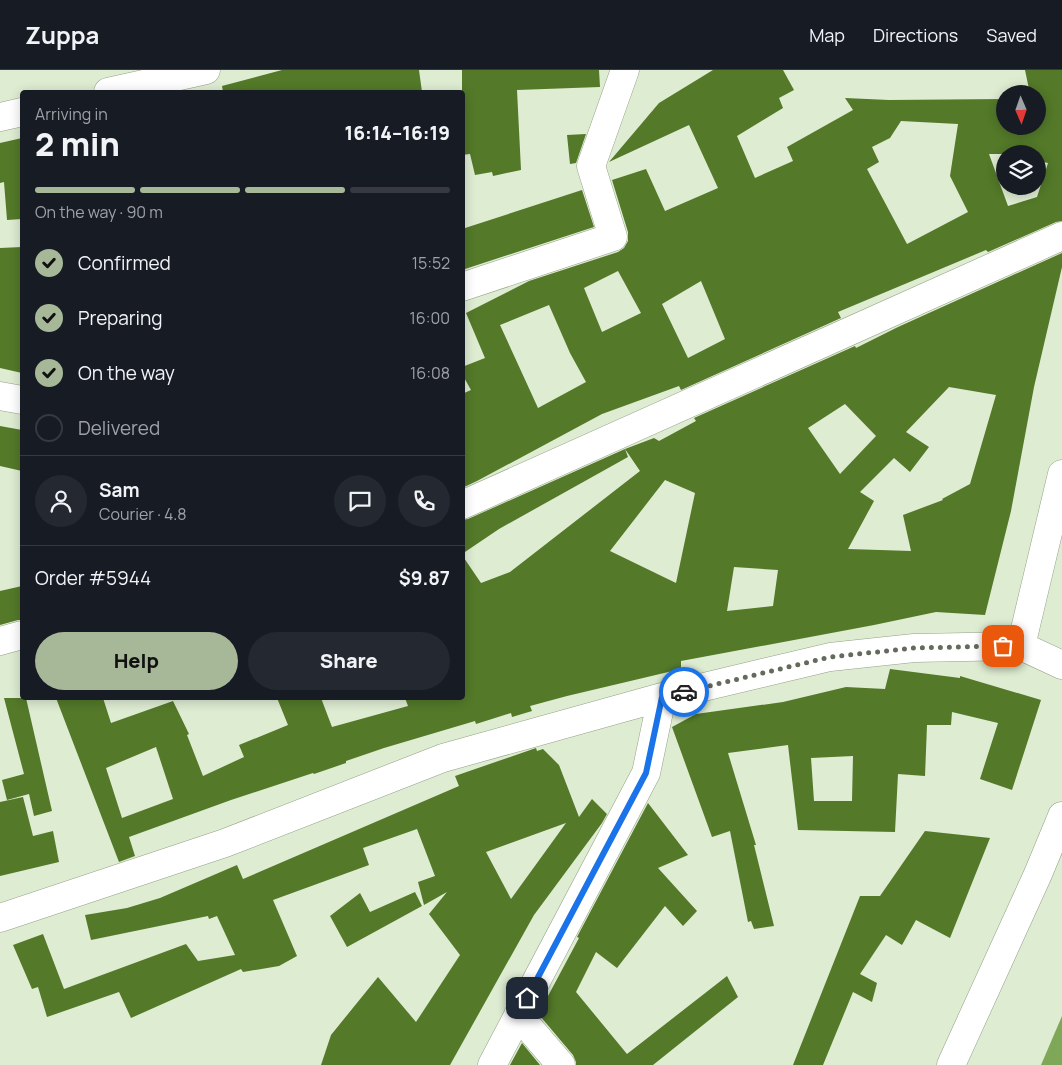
<!DOCTYPE html>
<html lang="en">
<head>
<meta charset="utf-8">
<style>
  body { margin:0; font-family:Manrope,sans-serif; background:#242831; color:#f1f3f6; height:100vh; display:flex; flex-direction:column; font-size:19px; white-space:nowrap }
  * { box-sizing:border-box; margin:0 }
  p { font-size:16px; color:#9ea1a6 }
  .icon { flex:none; width:28px; height:28px; fill:none; stroke:currentColor; stroke-width:2; stroke-linecap:round; stroke-linejoin:round }
  .map { position:relative; flex:1; overflow:hidden }
  .drawer { position:absolute; left:20px; top:20px; width:445px; height:610px; display:flex; flex-direction:column; background:#171b24; border-radius:5px; box-shadow:0 2px 12px #0003 }
  .drawer>* { flex:none }
  .needle { width:32px; rotate:178deg }
  .tools { position:absolute; left:996px; top:15px; display:grid; gap:10px }
  .tools a { display:grid; place-items:center; width:50px; height:50px; border-radius:50%; background:#171b24; box-shadow:0 2px 12px #0003; font-size:25px }
  .pin { position:absolute; display:grid; place-items:center; width:42px; height:42px; color:#fff; margin:-21px; border-radius:10px; box-shadow:0 2px 8px #0006 }
  .courier { position:absolute; display:grid; place-items:center; width:50px; height:50px; margin:-25px; border:4px solid #1a73e8; border-radius:50%; background:#fff; color:#222; box-shadow:0 1px 6px #0007 }
  .headline em { font-style:normal; font-weight:800 }
  .headline div { display:flex; flex-direction:column-reverse }
  .headline { display:flex; align-items:center; justify-content:space-between; height:85px; padding:0 15px }
  h1 { font-size:32px; font-weight:800; line-height:38px }
  .bar { display:grid; grid-template-columns:repeat(4,1fr); gap:8px 5px; align-content:center; height:60px; padding:0 15px }
  .bar i { height:6px; border-radius:4px; background:#363941 }
  .bar .active { background:#a7b899 }
  .bar p { grid-column:span 4 }
  .line { display:flex; align-items:center; gap:12px; padding:0 15px; border-top:1px solid #363941 }
  .line div { flex:1 }
  .round { display:grid; place-items:center; flex:none; width:52px; height:52px; border-radius:26px; background:#242831 }
  ol { padding:0 15px; list-style:none }
  li { display:flex; align-items:center; gap:15px; height:55px }
  li p { margin-inline-start:auto }
  li .icon { padding:5px; border-radius:50%; background:#a7b899; color:#111; stroke-width:4 }
  li:last-child { color:#9ea1a6 }
  li i { width:28px; height:28px; border:2px solid #363941; border-radius:50% }
  .button { display:flex; gap:10px; margin-top:auto; padding:10px 15px }
  .button a { flex:1; height:58px; border-radius:30px; background:#a7b899; color:#111; font-size:20px; font-weight:800; line-height:58px; text-align:center }
  .button a+a { background:#242831; color:#f1f3f6 }
  header { display:flex; align-items:center; gap:30px; box-sizing:border-box; height:70px; padding:0 25px; background:#171b24; border-bottom:1px solid #363941 }
  header strong { font-size:24px }
  nav { display:flex; gap:28px; margin-inline-start:auto; font-size:18px }
  .map>svg:first-child { display:block }
  .water { fill:#7fa758 }
  .building { fill:#537929; fill-rule:evenodd }
  .lines { fill:none; stroke-linecap:round; stroke-linejoin:round }
  .minor-casing { stroke:#93a088; stroke-width:29 }
  .minor { stroke:#fff; stroke-width:28 }
  .done { stroke:#636b5c; stroke-width:5; stroke-dasharray:0 9 }
  .route { stroke:#1a73e8; stroke-width:6 }
</style>
</head>
<body>
<header>
<strong>Zuppa</strong>
<nav><a>Map</a><a>Directions</a><a>Saved</a></nav>
</header>
<div class="map">
<svg width="1062" height="995" viewBox="0 0 1062 995">
  <rect width="100%" height="100%" fill="#deecd2"/>
  <path class="water" d="M 1062,946 L 1062,995 L 1041,995 Z"/>
  <path class="building" d="M 282,0 L 419,0 L 422,22 L 223,22 L 222,16 Z
    M 462,0 L 599,0 L 600,17 L 517,20 L 521,100 L 493,106 L 492,102 L 475,105 L 470,84 L 462,85 Z
    M 713,0 L 783,0 L 794,20 L 779,28 L 783,38 L 737,66 L 755,108 L 793,91 L 787,77 L 853,40 L 845,28 L 889,30 L 1005,29 L 1005,56 L 1038,56 L 1038,24 L 1030,24 L 1025,0 L 1062,0 L 1062,151 L 1056,152 L 988,182 L 986,180 L 838,242 L 841,248 L 681,320 L 679,316 L 602,344 L 477,411 L 462,418 L 462,324 L 471,320 L 462,304 L 462,297 L 485,288 L 466,243 L 529,211 L 618,182 L 624,178 L 628,171 L 628,162 L 612,110 L 646,99 L 665,141 L 718,118 L 689,55 L 609,92 L 659,33 ZM 901,51 L 958,54 L 950,106 L 968,142 L 907,174 L 867,99 L 879,92 L 872,77 L 890,68 ZM 989,84 L 1038,84 L 1038,91 L 1048,93 L 1037,127 L 1008,136 ZM 618,201 L 641,243 L 602,262 L 584,218 ZM 701,211 L 725,269 L 688,288 L 662,234 ZM 549,235 L 570,283 L 586,312 L 538,338 L 500,255 Z
    M 586,64 L 576,93 L 570,94 L 567,65 Z
    M 22,68 L 22,149 L 7,150 L 4,112 L 0,113 L 0,73 Z
    M 582,120 L 594,157 L 462,200 L 462,159 Z
    M 22,177 L 22,303 L 0,298 L 0,178 Z
    M 1062,183 L 1062,197 L 1034,317 L 1011,441 L 985,545 L 936,542 L 874,555 L 681,591 L 681,599 L 567,626 L 530,636 L 532,641 L 512,647 L 511,643 L 476,654 L 475,651 L 384,678 L 346,691 L 346,693 L 314,704 L 313,703 L 231,730 L 129,767 L 135,786 L 119,792 L 56,628 L 103,628 L 111,653 L 173,631 L 189,664 L 187,665 L 203,706 L 244,687 L 239,675 L 288,655 L 277,628 L 321,628 L 332,657 L 408,636 L 405,628 L 462,628 L 462,485 L 481,513 L 510,502 L 640,401 L 625,379 L 654,368 L 659,371 L 696,351 L 694,348 L 855,276 L 856,278 L 898,257 ZM 949,317 L 996,325 L 970,414 L 942,429 L 943,430 L 903,445 L 911,481 L 848,479 L 874,431 L 860,422 L 894,388 L 910,402 L 929,377 L 906,362 ZM 845,334 L 876,366 L 840,404 L 808,358 ZM 665,410 L 695,423 L 676,513 L 610,481 ZM 734,497 L 778,500 L 773,536 L 727,541 ZM 156,677 L 173,729 L 122,748 L 106,698 Z
    M 0,356 L 22,360 L 22,401 L 0,396 Z
    M 625,379 L 628,387 L 499,459 L 462,484 L 462,450 L 468,449 Z
    M 22,516 L 22,550 L 18,550 L 0,555 L 0,521 Z
    M 890,599 L 960,608 L 960,606 L 1041,630 L 1012,720 L 980,709 L 998,653 L 952,642 L 951,655 L 927,655 L 925,706 L 898,704 L 895,762 L 798,760 L 788,675 L 728,683 L 756,775 L 754,775 L 774,856 L 754,859 L 751,851 L 748,852 L 730,761 L 712,767 L 672,657 L 696,644 L 783,632 L 846,617 L 885,619 ZM 853,686 L 852,731 L 814,731 L 811,688 Z
    M 4,628 L 26,628 L 52,741 L 34,746 L 29,724 L 7,730 L 2,710 L 24,704 Z
    M 536,678 L 537,681 L 543,679 L 559,695 L 579,747 L 592,729 L 607,744 L 602,753 L 534,845 L 450,995 L 321,995 L 331,965 L 378,907 L 416,952 L 460,885 L 429,844 L 447,822 L 424,835 L 418,812 L 435,806 L 417,759 L 363,778 L 369,795 L 273,830 L 297,886 L 279,896 L 243,902 L 241,899 L 131,948 L 119,922 L 47,947 L 38,917 L 32,919 L 13,875 L 43,864 L 64,919 L 186,874 L 198,891 L 235,885 L 217,846 L 209,849 L 208,846 L 91,870 L 85,845 L 127,838 L 160,828 L 237,795 L 243,809 L 459,716 L 455,706 ZM 566,753 L 511,829 L 486,782 Z
    M 23,727 L 33,766 L 53,761 L 59,792 L 0,806 L 0,732 Z
    M 648,733 L 688,785 L 658,798 L 697,841 L 683,856 L 665,836 L 617,898 L 596,882 L 576,922 L 627,984 L 727,906 L 738,927 L 653,995 L 576,995 L 576,992 L 573,985 L 540,946 L 542,943 L 540,941 L 579,868 L 577,867 Z
    M 925,761 L 990,768 L 950,868 L 916,850 L 902,875 L 886,865 L 860,904 L 877,913 L 872,932 L 853,922 L 823,995 L 793,995 L 860,826 L 880,826 Z
    M 415,822 L 422,836 L 347,877 L 330,846 L 360,823 L 370,842 Z
    M 522,973 L 540,995 L 510,995 Z"/>
  <g class="lines">
    <defs>
      <path id="minor" d="M 108,22 L 206,0
        M 0,47 L 22,42
        M 462,217 L 613,167 L 591,96 L 625,0
        M 0,326 L 22,330
        M 462,435 L 1062,166
        M 0,571 L 22,565
        M 1021,576 L 1062,404
        M 0,848 L 225,773 L 443,688 L 662,627 L 830,587 L 914,578 L 1021,576 L 1062,595
        M 518,945 L 561,995
        M 492,995 L 646,703 L 662,627
        M 951,995 L 1038,804 L 1062,746"/>
    </defs>
    <use href="#minor" class="minor-casing"/>
    <use href="#minor" class="minor"/>
  </g>
  <g class="lines">
    <path class="done" d="M 684,622 L 830,587 L 914,578 L 1003,576"/>
    <path class="route" d="M 527,928 L 646,703 L 662,627 L 684,622"/>
  </g>
</svg>
<div class="tools">
<a><svg class="needle" viewBox="-14 -14 28 28"><path d="M0-13l5 13h-10z" fill="#e53935"/><path d="M0 13l5-13h-10z" fill="#9ea1a6"/></svg></a>
<a><svg class="icon" aria-label="layers" viewBox="0 0 24 24"><path d="M12 4l9 5-9 5-9-5zM3 14l9 5 9-5"/></svg></a>
</div>
<div class="pin" style="left:1003px;top:576px;background:#ea580c"><svg class="icon" aria-label="bag" viewBox="0 0 24 24"><path d="M5 8h14l-1 12H6zM9 8a3 3 0 0 1 6 0"/></svg></div>
<div class="pin" style="left:527px;top:928px;background:#1f2937"><svg class="icon" aria-label="home" viewBox="0 0 24 24"><path d="M3 11l9-7 9 7M6 9v11h12V9"/></svg></div>
<div class="courier" style="left:684px;top:622px"><svg class="icon" aria-label="car" viewBox="0 0 24 24"><path d="M5 17H2v-5l4-1 3-4h7l3 4 3 1v5h-3M9 17h6M6 11h13"/><circle cx="7" cy="17" r="2"/><circle cx="17" cy="17" r="2"/></svg></div>
<section class="drawer">
<div class="headline"><div><h1>2 min</h1><p>Arriving in</p></div><em>16:14–16:19</em></div>
<div class="bar"><i class="active"></i><i class="active"></i><i class="active"></i><i></i><p>On the way · 90 m</p></div>
<ol>
<li><svg class="icon" aria-label="check" viewBox="0 0 24 24"><path d="M5 12l5 5 9-10"/></svg>Confirmed<p>15:52</p></li>
<li><svg class="icon" aria-label="check" viewBox="0 0 24 24"><path d="M5 12l5 5 9-10"/></svg>Preparing<p>16:00</p></li>
<li><svg class="icon" aria-label="check" viewBox="0 0 24 24"><path d="M5 12l5 5 9-10"/></svg>On the way<p>16:08</p></li>
<li><i></i>Delivered</li>
</ol>
<div class="line" style="height:90px"><a class="round"><svg class="icon" aria-label="person" viewBox="0 0 24 24"><circle cx="12" cy="8" r="4"/><path d="M4 21q1-7 8-7t8 7"/></svg></a><div><b>Sam</b><p>Courier · 4.8</p></div><a class="round"><svg class="icon" aria-label="chat" viewBox="0 0 24 24"><path d="M4 5h16v11H9l-5 4z"/></svg></a><a class="round"><svg class="icon" aria-label="phone" viewBox="0 0 24 24"><path d="M5 4h4l2 5-3 2q2 4 5 5l2-3 5 2v4C11 20 4 13 5 4z"/></svg></a></div>
<div class="line" style="height:65px"><div>Order #5944</div><b>$9.87</b></div>
<div class="button"><a>Help</a><a>Share</a></div>
</section>
</div>
</body>
</html>
